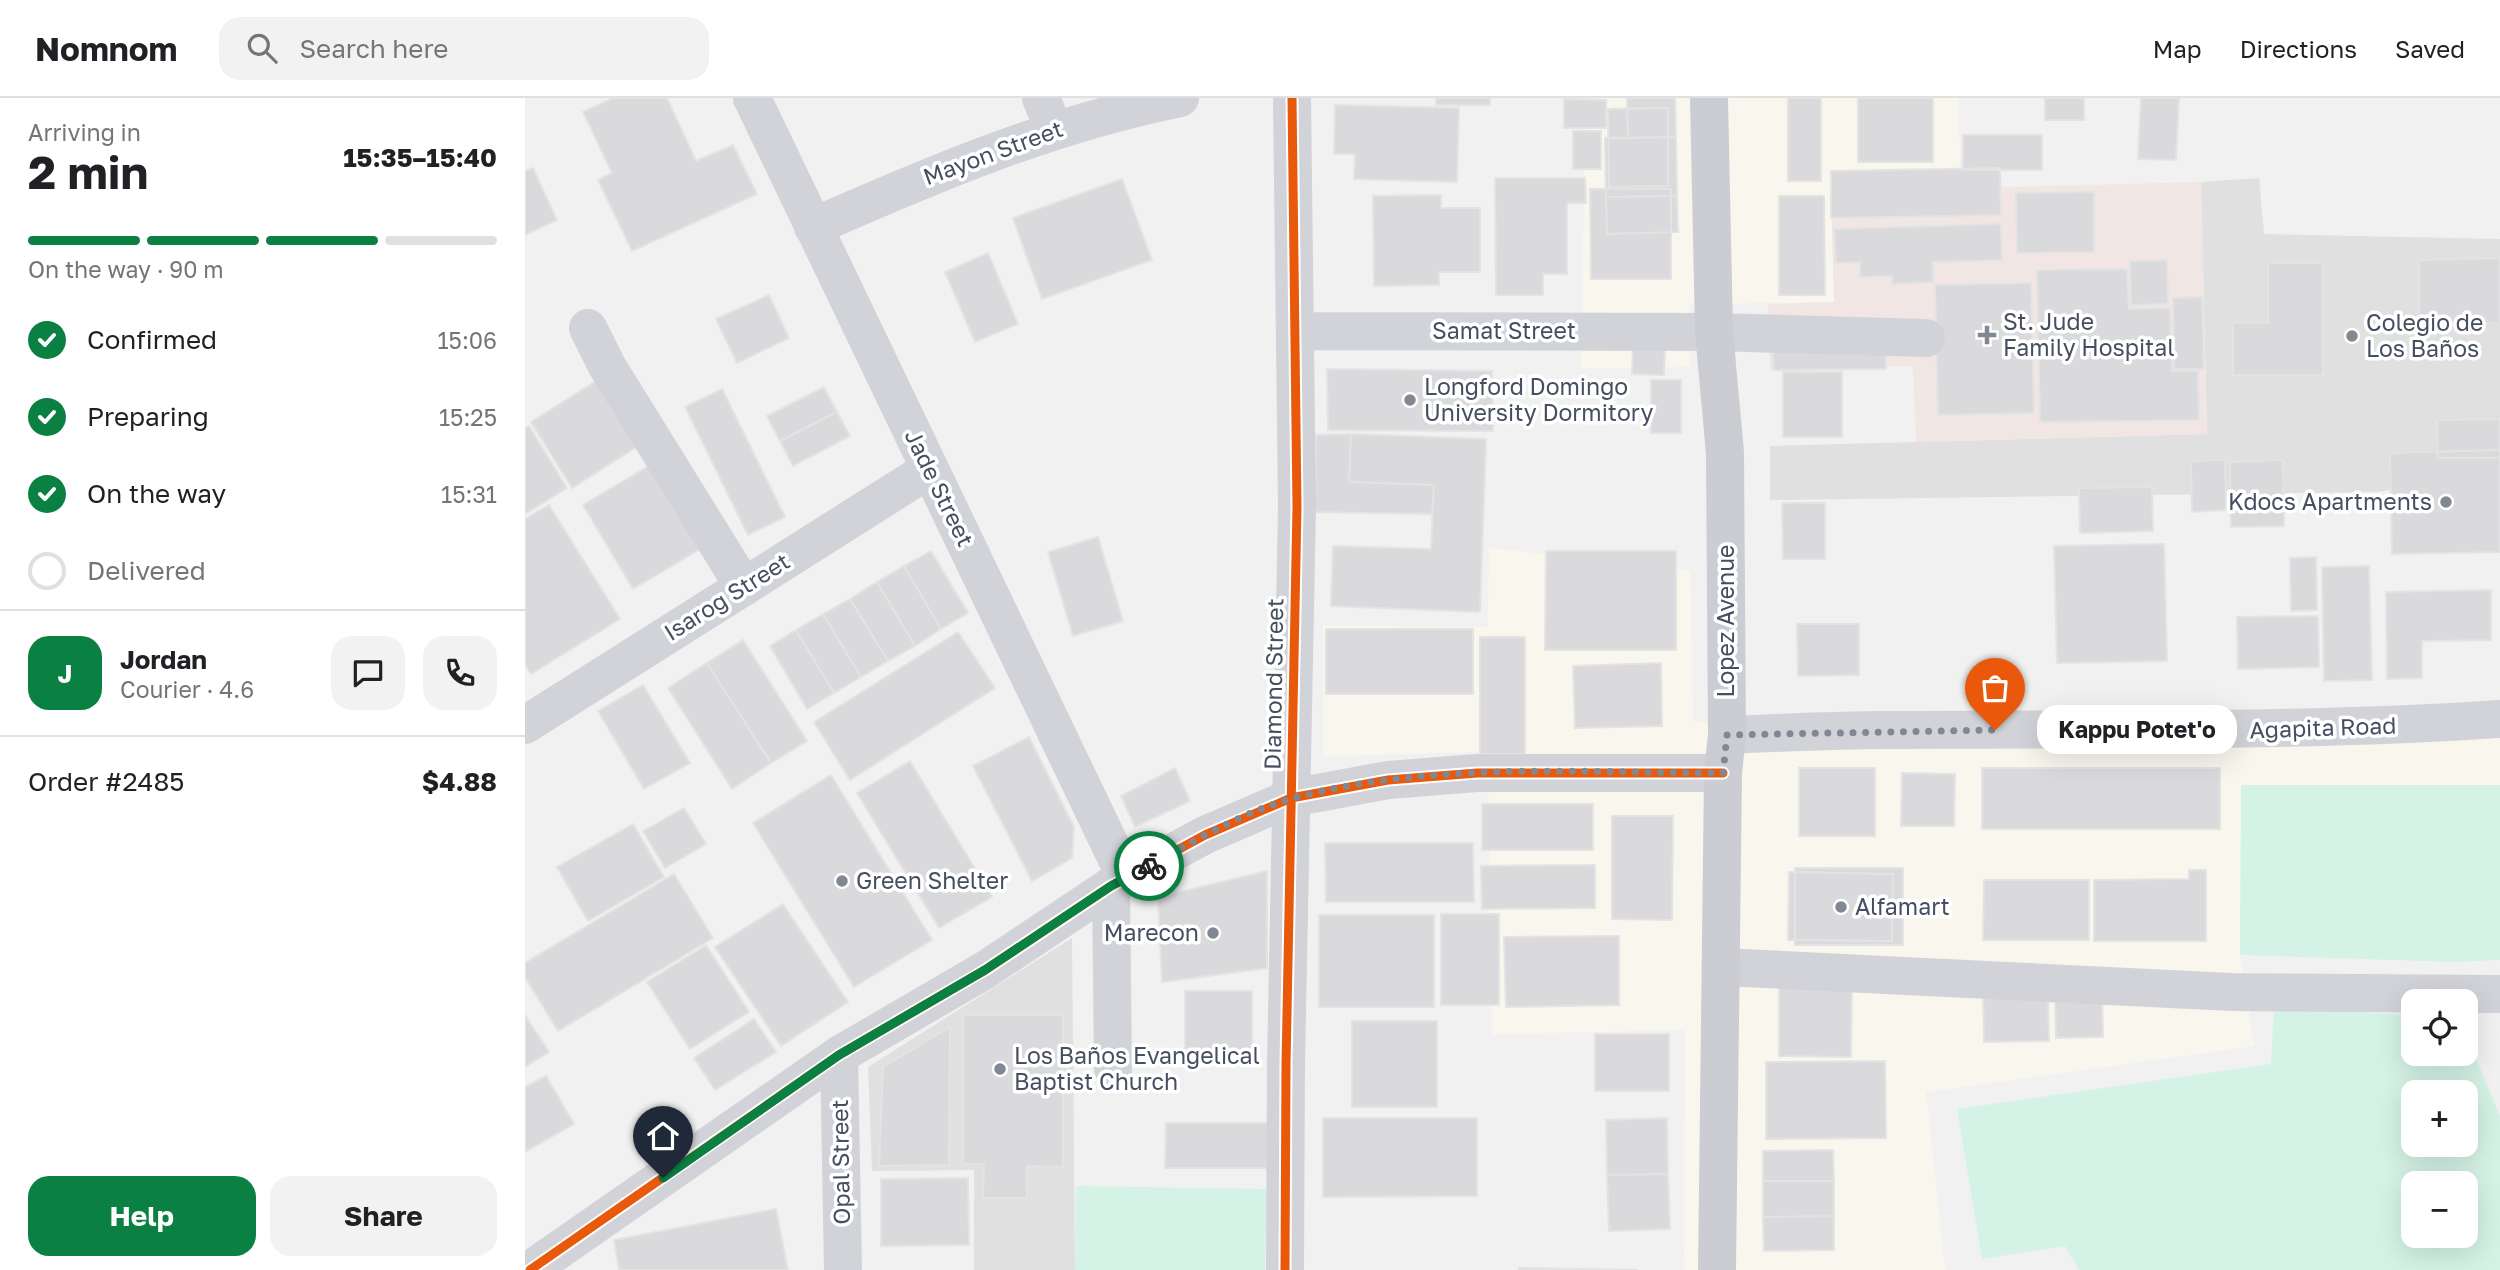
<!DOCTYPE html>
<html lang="en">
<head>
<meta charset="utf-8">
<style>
  body { margin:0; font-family:"Golos Text",sans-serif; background:#f2f2f2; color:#202124; height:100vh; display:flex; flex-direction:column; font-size:26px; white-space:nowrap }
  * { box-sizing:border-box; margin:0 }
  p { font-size:23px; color:#757577 }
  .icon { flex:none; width:38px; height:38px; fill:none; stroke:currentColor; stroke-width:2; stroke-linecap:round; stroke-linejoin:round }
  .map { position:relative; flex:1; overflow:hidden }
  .drawer { display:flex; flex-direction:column; background:#fff; width:525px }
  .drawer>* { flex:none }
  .tools { position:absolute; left:1876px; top:891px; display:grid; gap:14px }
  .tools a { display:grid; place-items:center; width:77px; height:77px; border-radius:14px; background:#fff; box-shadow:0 7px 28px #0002; font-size:35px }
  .pin { position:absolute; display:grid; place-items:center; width:60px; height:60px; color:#fff; margin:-72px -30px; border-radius:50% 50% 50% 0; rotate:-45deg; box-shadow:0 0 7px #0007 }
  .pin .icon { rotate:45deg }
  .courier { position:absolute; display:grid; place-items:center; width:70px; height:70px; margin:-35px; border:5px solid #0b8043; border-radius:50%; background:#fff; color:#222; box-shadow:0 2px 9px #0007 }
  .bubble { position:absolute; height:49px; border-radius:21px; background:#fff; box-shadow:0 7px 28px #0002; font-size:23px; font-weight:700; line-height:49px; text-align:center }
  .headline em { font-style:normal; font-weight:700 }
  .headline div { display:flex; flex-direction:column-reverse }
  .headline { display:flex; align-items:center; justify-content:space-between; height:119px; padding:0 28px }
  h1 { font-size:46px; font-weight:700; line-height:52px }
  .bar { display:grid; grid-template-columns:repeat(4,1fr); gap:10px 7px; align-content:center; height:84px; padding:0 28px }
  .bar i { height:9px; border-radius:5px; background:#e0e0e0 }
  .bar .active { background:#0b8043 }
  .bar p { grid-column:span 4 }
  .line { display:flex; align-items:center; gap:18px; padding:0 28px; border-top:2px solid #e0e0e0 }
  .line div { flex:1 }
  .round { display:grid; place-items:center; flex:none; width:74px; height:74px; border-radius:21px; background:#f2f2f2 }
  ol { padding:0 28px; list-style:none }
  li { display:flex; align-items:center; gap:21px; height:77px }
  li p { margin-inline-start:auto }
  li .icon { padding:7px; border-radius:50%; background:#0b8043; color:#fff; stroke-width:4 }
  li:last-child { color:#757577 }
  li i { width:38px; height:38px; border:4px solid #e0e0e0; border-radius:50% }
  .primary-button { display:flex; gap:14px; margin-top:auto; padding:14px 28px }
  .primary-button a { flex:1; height:80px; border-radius:21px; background:#0b8043; color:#fff; font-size:28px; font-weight:700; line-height:80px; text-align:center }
  .primary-button a+a { background:#f2f2f2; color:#202124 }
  header { display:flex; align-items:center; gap:42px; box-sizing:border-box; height:98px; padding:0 35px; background:#fff; border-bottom:2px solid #e0e0e0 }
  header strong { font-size:33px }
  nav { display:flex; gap:38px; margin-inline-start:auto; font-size:24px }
  .search { width:490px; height:63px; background:#f2f2f2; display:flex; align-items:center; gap:18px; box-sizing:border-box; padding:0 24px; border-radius:21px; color:#757577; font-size:26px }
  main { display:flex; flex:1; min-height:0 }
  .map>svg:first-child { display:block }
  .commercial { fill:#f9f7ed }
  .education { fill:#e0e0e1 }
  .medical { fill:#f1e6e3 }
  .green { fill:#d4f2e5; fill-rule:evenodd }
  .building { fill:#dadadd; stroke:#e3e3e4; stroke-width:2 }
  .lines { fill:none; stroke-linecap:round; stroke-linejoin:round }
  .minor { stroke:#d2d3d8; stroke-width:38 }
  .major { stroke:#cbcdd3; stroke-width:38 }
  .cycleway-casing { stroke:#fff; stroke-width:13 }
  .cycleway { stroke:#e8590c; stroke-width:9 }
  .done { stroke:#828893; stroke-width:7; stroke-dasharray:0 12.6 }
  .route { stroke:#0b8043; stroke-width:9 }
  .poi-dot { fill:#828893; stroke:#fff; stroke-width:2.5 }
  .labels { text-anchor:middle; stroke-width:7; stroke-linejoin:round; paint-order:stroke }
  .street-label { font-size:23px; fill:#464f60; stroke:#fff }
  .poi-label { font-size:23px; fill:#464f60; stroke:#fff; text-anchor:start }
</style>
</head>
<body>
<header>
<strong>Nomnom</strong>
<div class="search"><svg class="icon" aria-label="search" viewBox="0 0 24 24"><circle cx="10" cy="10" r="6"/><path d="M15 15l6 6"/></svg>Search here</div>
<nav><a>Map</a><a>Directions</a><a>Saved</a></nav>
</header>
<main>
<section class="drawer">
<div class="headline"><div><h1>2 min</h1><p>Arriving in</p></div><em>15:35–15:40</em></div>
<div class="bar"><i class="active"></i><i class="active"></i><i class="active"></i><i></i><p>On the way · 90 m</p></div>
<ol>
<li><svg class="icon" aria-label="check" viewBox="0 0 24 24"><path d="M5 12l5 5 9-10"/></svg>Confirmed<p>15:06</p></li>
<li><svg class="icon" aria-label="check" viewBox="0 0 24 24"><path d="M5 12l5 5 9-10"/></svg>Preparing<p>15:25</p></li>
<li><svg class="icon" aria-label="check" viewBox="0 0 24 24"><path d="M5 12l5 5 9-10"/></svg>On the way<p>15:31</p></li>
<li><i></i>Delivered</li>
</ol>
<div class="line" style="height:126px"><b class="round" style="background:#0b8043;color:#fff">J</b><div><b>Jordan</b><p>Courier · 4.6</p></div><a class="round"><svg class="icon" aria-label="chat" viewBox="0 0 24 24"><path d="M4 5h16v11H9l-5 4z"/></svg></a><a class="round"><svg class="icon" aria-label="phone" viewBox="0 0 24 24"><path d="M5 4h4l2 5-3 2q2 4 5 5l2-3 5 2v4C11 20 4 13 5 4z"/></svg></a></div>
<div class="line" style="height:91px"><div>Order #2485</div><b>$4.88</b></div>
<div class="primary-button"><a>Help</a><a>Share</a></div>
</section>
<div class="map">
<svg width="1975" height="1172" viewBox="0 0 1975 1172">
  <rect width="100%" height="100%" fill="#f2f1f1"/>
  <path class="commercial" d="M 1061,0 L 1433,0 L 1436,90 L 1306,94 L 1309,204 L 1164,206 L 1165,269 L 1056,270 Z
    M 964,450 L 1165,473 L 1168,623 L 1247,628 L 1975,619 L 1975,687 L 1717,687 L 1715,857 L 1729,948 L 1401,994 L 1420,1172 L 1159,1172 L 1160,932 L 967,936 L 963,654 L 798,658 L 798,528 L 963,529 Z"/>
  <path class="education" d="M 1734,80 L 1739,136 L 1975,141 L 1975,386 L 1905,385 L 1852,394 L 1245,402 L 1245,348 L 1682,336 L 1676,84 Z
    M 547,840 L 550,1172 L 449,1172 L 449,1072 L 347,1073 L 343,969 Z"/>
  <path class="medical" d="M 1676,84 L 1682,336 L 1391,344 L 1388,268 L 1245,271 L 1243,206 L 1309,204 L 1306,94 Z"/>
  <path class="green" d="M 1716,687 L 1975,687 L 1975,862 L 1931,864 L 1715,857 Z
    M 1749,910 L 1888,917 L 1888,956 L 1941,956 L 1941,937 L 1975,1018 L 1975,1172 L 1554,1172 L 1540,1148 L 1457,1161 L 1432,1011 L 1746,966 ZM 1888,994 L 1941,994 L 1941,1046 L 1888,1046 ZM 1888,1085 L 1941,1085 L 1941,1138 L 1888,1138 Z
    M 551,1088 L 742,1091 L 740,1172 L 550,1172 Z"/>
  <path class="building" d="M 88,0 L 142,0 L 171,63 L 208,47 L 232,96 L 107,153 L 73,82 L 87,75 L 58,14 Z
    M 911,0 L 965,0 L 965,7 L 911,7 Z
    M 1102,0 L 1150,0 L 1151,39 L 1103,40 Z
    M 1263,0 L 1296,0 L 1296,83 L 1263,83 Z
    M 1333,0 L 1408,0 L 1408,64 L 1333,64 Z
    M 1520,0 L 1559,0 L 1559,22 L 1520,22 Z
    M 1616,0 L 1654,0 L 1651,62 L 1613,61 Z
    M 1039,1 L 1081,2 L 1081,30 L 1039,30 Z
    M 810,7 L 934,10 L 932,84 L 829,81 L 830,56 L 809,56 Z
    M 1143,10 L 1143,88 L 1084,89 L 1083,11 Z
    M 1048,33 L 1076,33 L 1076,71 L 1048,71 Z
    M 1438,37 L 1517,37 L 1517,72 L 1438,72 Z
    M 1151,39 L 1152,98 L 1081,99 L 1080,40 Z
    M 8,70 L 32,122 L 0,137 L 0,73 Z
    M 1475,70 L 1476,117 L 1306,120 L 1306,73 Z
    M 970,80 L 1060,80 L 1061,105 L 1042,105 L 1042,176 L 1018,176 L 1018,197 L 971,197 Z
    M 597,81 L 627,162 L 517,201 L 488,120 Z
    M 1065,91 L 1146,91 L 1146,181 L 1066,181 Z
    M 1569,94 L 1569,154 L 1492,155 L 1491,95 Z
    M 916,97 L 916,110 L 955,110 L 955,174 L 914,174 L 914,187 L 849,188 L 848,98 Z
    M 1152,98 L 1153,134 L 1082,136 L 1081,99 Z
    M 1254,98 L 1299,98 L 1300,197 L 1254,197 Z
    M 1476,126 L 1477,162 L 1408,164 L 1408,184 L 1367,186 L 1367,178 L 1335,179 L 1335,164 L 1311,165 L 1309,131 Z
    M 463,155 L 493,226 L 450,244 L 420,174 Z
    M 1975,160 L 1975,225 L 1894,226 L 1894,162 Z
    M 1642,162 L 1643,206 L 1606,207 L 1605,163 Z
    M 1743,165 L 1798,165 L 1798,277 L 1708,277 L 1708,225 L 1743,225 Z
    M 1602,171 L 1604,211 L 1645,210 L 1647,273 L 1673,273 L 1674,322 L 1515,324 L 1512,172 Z
    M 1506,185 L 1509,315 L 1413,317 L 1410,187 Z
    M 244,197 L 264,240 L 212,265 L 191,221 Z
    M 1677,199 L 1679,271 L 1649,271 L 1648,200 Z
    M 1248,242 L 1361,242 L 1361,271 L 1248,272 Z
    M 1108,247 L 1140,248 L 1139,277 L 1107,276 Z
    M 802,271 L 967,273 L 968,333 L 803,332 Z
    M 1258,274 L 1317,274 L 1317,339 L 1258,339 Z
    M 82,276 L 124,341 L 47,390 L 6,324 Z
    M 1126,282 L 1156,282 L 1156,335 L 1126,335 Z
    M 299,289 L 312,314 L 255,343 L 242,318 Z
    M 197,291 L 260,419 L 223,437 L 160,309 Z
    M 312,314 L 325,338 L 268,368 L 255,343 Z
    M 1975,321 L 1975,360 L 1913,360 L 1912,322 Z
    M 4,328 L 42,390 L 0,416 L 0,330 Z
    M 826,336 L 824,384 L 909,387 L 907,416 L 790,414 L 791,337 Z
    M 826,336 L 961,341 L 955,514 L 806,508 L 808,448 L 906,451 L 909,387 L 824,384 Z
    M 1975,352 L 1975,454 L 1867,456 L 1865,355 Z
    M 1700,362 L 1701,412 L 1667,414 L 1666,363 Z
    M 1758,362 L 1759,428 L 1706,429 L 1705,364 Z
    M 132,363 L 182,447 L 108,491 L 58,407 Z
    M 1627,389 L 1628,433 L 1555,435 L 1554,390 Z
    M 1257,405 L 1300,405 L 1300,461 L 1258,461 Z
    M 24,407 L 95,521 L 6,576 L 0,567 L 0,421 Z
    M 573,439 L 598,523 L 548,538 L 523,454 Z
    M 1639,446 L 1642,563 L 1532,565 L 1529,448 Z
    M 406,453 L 443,515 L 416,531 L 379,468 Z
    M 1021,453 L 1151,453 L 1151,552 L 1020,552 Z
    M 1791,459 L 1792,512 L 1766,513 L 1765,460 Z
    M 379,468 L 416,531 L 390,548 L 352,484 Z
    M 1844,468 L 1847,582 L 1799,583 L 1797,469 Z
    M 352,484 L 390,548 L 363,563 L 325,501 Z
    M 1966,492 L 1966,542 L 1897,543 L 1897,580 L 1862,581 L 1861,494 Z
    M 325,501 L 363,563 L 336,579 L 298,516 Z
    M 298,516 L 336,579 L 309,595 L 271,532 Z
    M 1793,518 L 1794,569 L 1713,571 L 1712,519 Z
    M 1272,526 L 1334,526 L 1334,577 L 1273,578 Z
    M 801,531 L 948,531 L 948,596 L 801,596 Z
    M 271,532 L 309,595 L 282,611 L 245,548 Z
    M 433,534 L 470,590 L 325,682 L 289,624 Z
    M 955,539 L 1000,539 L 1000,656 L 955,656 Z
    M 218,542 L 282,643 L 246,665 L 182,565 Z
    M 182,565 L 246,665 L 207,691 L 143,590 Z
    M 1136,565 L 1137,628 L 1050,630 L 1048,568 Z
    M 118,587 L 165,665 L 119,691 L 73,613 Z
    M 504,639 L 549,729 L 547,760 L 507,783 L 448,668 Z
    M 385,663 L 467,799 L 414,830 L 332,695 Z
    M 650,670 L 665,703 L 610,729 L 596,698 Z
    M 1274,670 L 1350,670 L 1350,738 L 1274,738 Z
    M 1457,670 L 1695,670 L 1695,731 L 1457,731 Z
    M 1377,675 L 1430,676 L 1429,728 L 1376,728 Z
    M 306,677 L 407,842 L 329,889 L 228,725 Z
    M 957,706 L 1068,706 L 1068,752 L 957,752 Z
    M 159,710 L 181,746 L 140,770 L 118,733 Z
    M 1087,718 L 1148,718 L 1147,822 L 1087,821 Z
    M 108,726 L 139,779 L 63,823 L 32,769 Z
    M 800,745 L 948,745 L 949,804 L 801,804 Z
    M 1070,767 L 1070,810 L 957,811 L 956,768 Z
    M 1270,770 L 1378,770 L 1378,847 L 1270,847 Z
    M 1664,772 L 1681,772 L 1681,843 L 1569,843 L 1569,782 L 1664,781 Z
    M 742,773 L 742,870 L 637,884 L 633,799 Z
    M 1264,774 L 1368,776 L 1367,843 L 1263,842 Z
    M 149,776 L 188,840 L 33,933 L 0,879 L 0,865 Z
    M 1459,782 L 1564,782 L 1564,842 L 1458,842 Z
    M 258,806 L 323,904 L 256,948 L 190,849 Z
    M 916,816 L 974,816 L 974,907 L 916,907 Z
    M 794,817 L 909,817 L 909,909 L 794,909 Z
    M 1094,838 L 1094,907 L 981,909 L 979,839 Z
    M 181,847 L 224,914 L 165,951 L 122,884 Z
    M 1254,877 L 1327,878 L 1326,959 L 1254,958 Z
    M 660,893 L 727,893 L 727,964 L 660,964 Z
    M 1523,894 L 1524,943 L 1459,944 L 1458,896 Z
    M 1530,896 L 1577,896 L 1578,939 L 1531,940 Z
    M 0,917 L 24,954 L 0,969 Z
    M 438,917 L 538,917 L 538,1069 L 502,1068 L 502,1100 L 458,1100 L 459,1066 L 438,1066 Z
    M 229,921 L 251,954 L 190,992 L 169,960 Z
    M 827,923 L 912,923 L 912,1009 L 827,1009 Z
    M 425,929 L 424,1067 L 354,1068 L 358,969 Z
    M 1070,936 L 1144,936 L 1144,993 L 1070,993 Z
    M 1360,963 L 1361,1040 L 1241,1041 L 1241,964 Z
    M 21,978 L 49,1026 L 0,1054 L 0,989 Z
    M 798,1020 L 952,1020 L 952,1098 L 798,1099 Z
    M 1142,1020 L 1143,1076 L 1082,1077 L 1081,1022 Z
    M 641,1025 L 747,1025 L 746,1070 L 640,1070 Z
    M 1308,1052 L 1309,1083 L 1238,1083 L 1238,1053 Z
    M 1143,1076 L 1145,1131 L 1084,1133 L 1082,1077 Z
    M 443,1080 L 444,1147 L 356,1148 L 356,1081 Z
    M 1238,1083 L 1309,1083 L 1309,1118 L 1238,1119 Z
    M 251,1111 L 263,1172 L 94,1172 L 89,1142 Z
    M 1309,1118 L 1309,1152 L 1239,1153 L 1238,1119 Z
    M 994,1170 L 1113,1172 L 994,1172 Z"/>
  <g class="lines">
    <path class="minor" d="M 227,0 L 601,780
      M 516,0 L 529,32
      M 288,129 C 408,76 526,26 655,0
      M 63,230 L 82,268 L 219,489
      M 770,233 L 1189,234 L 1401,240
      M 0,627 L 405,371
      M 1202,637 C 1255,635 1308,632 1361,632 C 1566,630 1770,635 1975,621
      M 586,788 L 588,971
      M 1198,869 L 1706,894 L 1975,896
      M 314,957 L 318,1172
      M 5,1172 L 314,957 L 460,872 L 586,788 L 680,737 L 766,700 L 863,682 L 952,675 L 1198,675
      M 760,1172 L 761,966 L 772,409 L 767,0"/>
    <path class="major" d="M 1184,0 L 1189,234 L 1200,355 L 1202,637 L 1198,675 L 1192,1172"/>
    <defs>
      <path id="cycleway" d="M 5,1172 L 314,957 L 460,872 L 586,788 L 680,737 L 766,700 L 863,682 L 952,675 L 1198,675
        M 760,1172 L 761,966 L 772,409 L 767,0"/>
    </defs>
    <use href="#cycleway" class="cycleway-casing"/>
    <use href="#cycleway" class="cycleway"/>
  </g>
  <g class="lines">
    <path class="done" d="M 624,768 C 669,743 718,714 768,700 C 907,663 1056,675 1198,675 L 1202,637 L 1470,632"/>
    <path class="route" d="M 138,1080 L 314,957 L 460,872 L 586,788 L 624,768"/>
  </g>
  <g class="poi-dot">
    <path d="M1458.5 226.5h7v7h7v7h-7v7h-7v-7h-7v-7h7z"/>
    <circle cx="1827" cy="238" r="7"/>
    <circle cx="885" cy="302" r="7"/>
    <circle cx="1921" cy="404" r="7"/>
    <circle cx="317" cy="783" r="7"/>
    <circle cx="1316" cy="809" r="7"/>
    <circle cx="688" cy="835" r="7"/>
    <circle cx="475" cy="971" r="7"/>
  </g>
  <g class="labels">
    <g class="street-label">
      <text transform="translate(468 55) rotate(-20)" y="8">Mayon Street</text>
      <text x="979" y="241">Samat Street</text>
      <text transform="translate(414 390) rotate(64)" y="8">Jade Street</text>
      <text transform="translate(202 499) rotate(-32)" y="8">Isarog Street</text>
      <text transform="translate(1201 523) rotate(-90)" y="8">Lopez Avenue</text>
      <text transform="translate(749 586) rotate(-89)" y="8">Diamond Street</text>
      <text transform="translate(1798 630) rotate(-2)" y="8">Agapita Road</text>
      <text transform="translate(316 1064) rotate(-91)" y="8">Opal Street</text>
    </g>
    <g class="poi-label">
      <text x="1478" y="232">St. Jude<tspan x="1478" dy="26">Family Hospital</tspan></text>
      <text x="1841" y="233">Colegio de<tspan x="1841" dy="26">Los Baños</tspan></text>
      <text x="899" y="297">Longford Domingo<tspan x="899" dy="26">University Dormitory</tspan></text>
      <text x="1907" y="412" text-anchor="end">Kdocs Apartments</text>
      <text x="331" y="791">Green Shelter</text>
      <text x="1330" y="817">Alfamart</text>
      <text x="674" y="843" text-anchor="end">Marecon</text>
      <text x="489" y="966">Los Baños Evangelical<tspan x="489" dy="26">Baptist Church</tspan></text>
    </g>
  </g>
</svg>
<div class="tools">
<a><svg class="icon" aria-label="locate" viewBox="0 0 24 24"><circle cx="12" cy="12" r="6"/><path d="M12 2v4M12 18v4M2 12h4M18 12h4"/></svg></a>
<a>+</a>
<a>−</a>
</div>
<div class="pin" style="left:1470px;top:632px;background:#ea580c"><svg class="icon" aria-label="bag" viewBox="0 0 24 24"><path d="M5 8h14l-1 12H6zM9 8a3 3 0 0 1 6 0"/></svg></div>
<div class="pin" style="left:138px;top:1080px;background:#1f2937"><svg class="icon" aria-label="home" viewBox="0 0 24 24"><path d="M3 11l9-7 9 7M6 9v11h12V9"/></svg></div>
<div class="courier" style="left:624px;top:768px"><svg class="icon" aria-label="bike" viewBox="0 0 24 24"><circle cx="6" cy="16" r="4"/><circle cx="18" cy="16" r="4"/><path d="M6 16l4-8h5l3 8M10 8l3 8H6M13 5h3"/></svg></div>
<div class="bubble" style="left:1512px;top:607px;width:200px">Kappu Potet'o</div>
</div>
</main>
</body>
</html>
